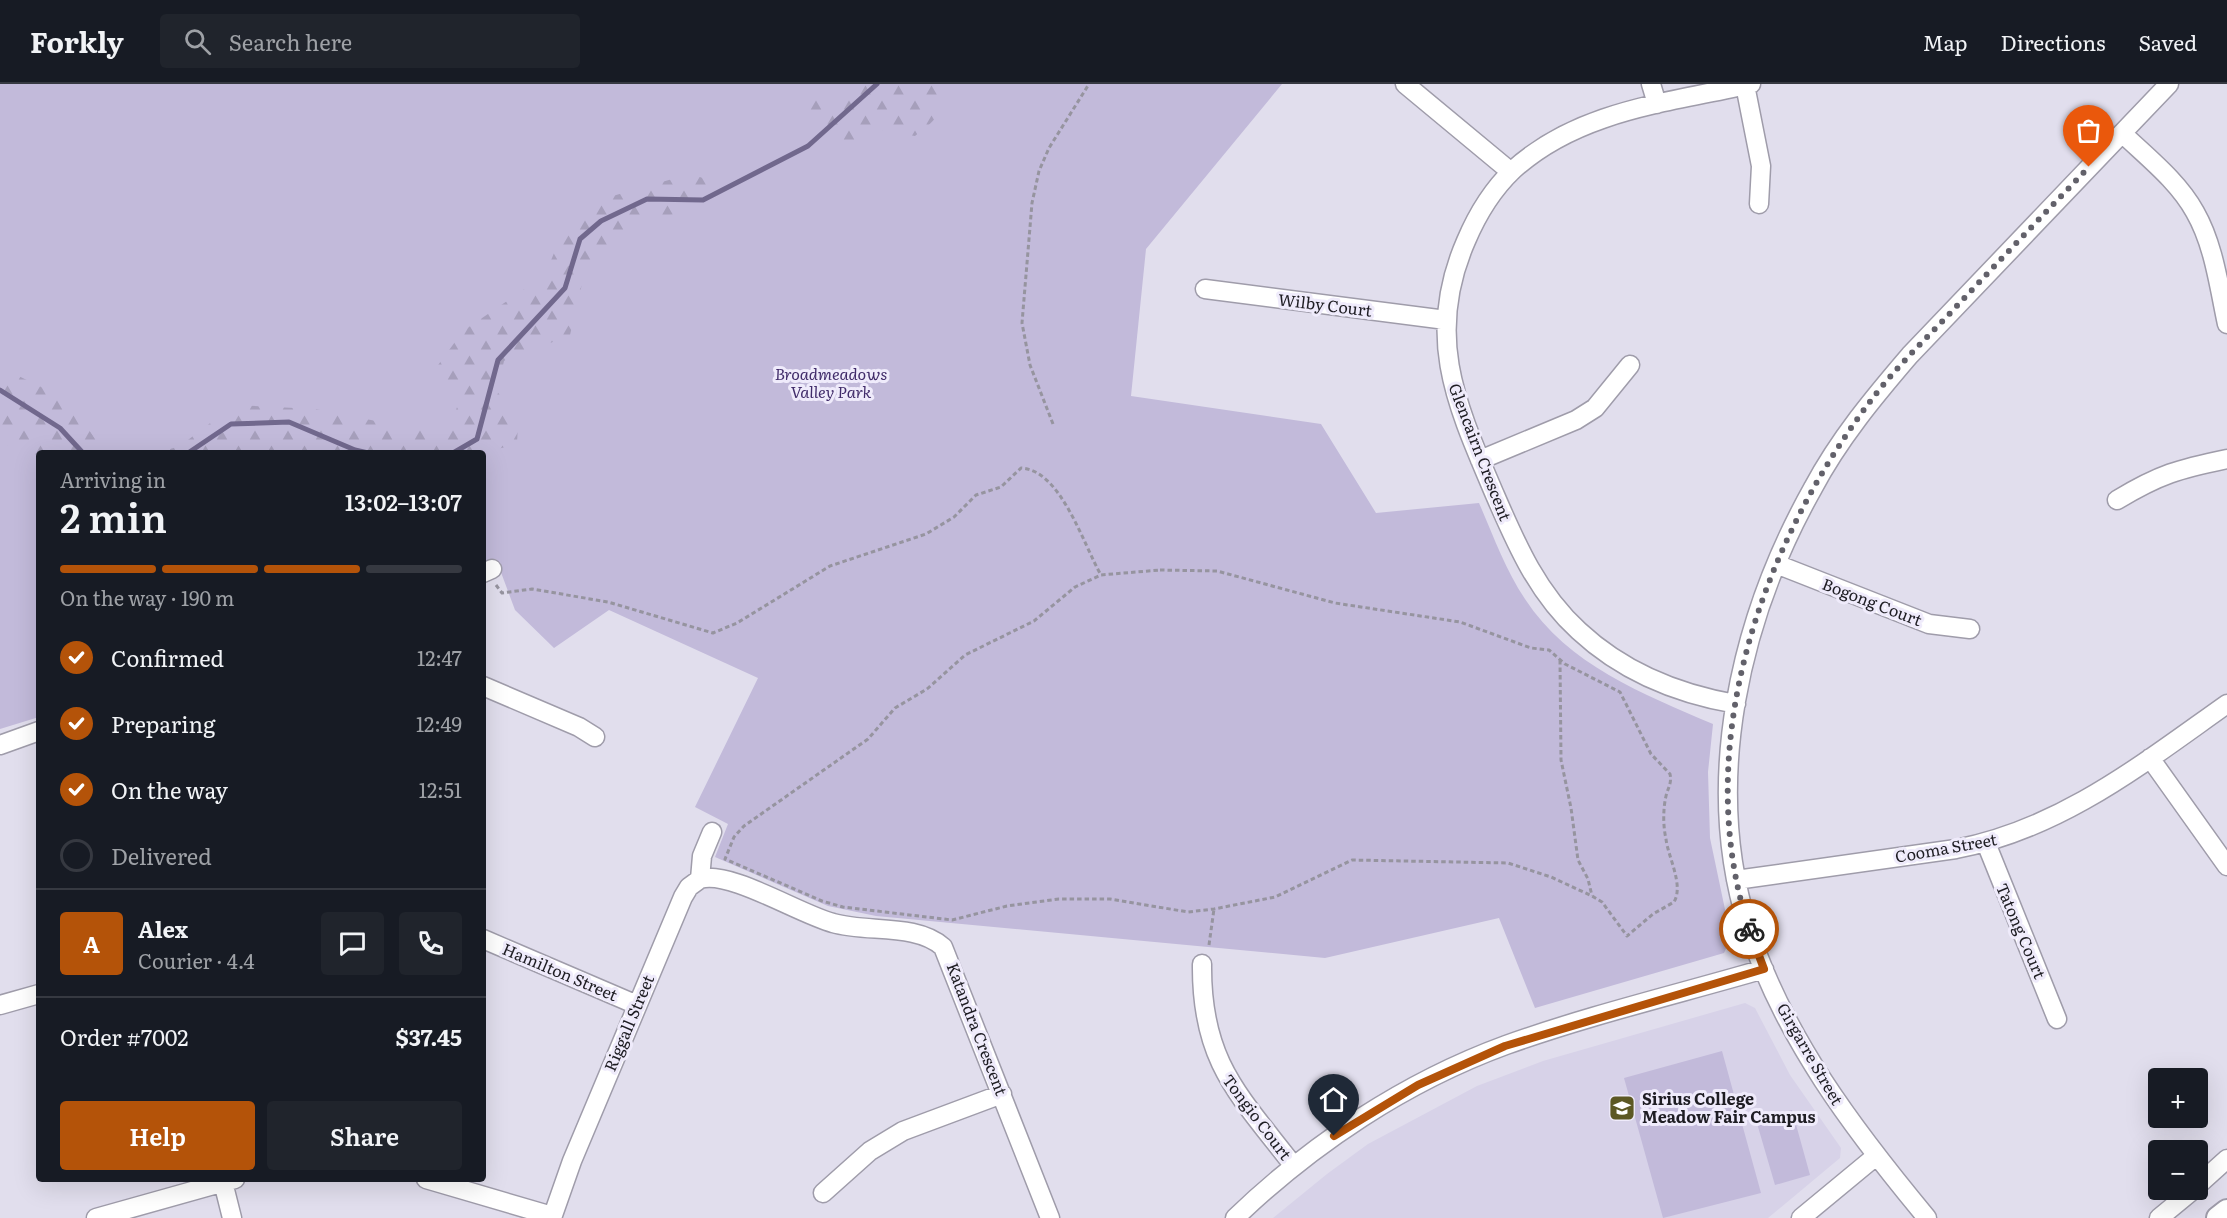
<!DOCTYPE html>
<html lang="en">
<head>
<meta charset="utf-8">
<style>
  body { margin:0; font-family:Literata,serif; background:#20242c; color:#f1f3f6; height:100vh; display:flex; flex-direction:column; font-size:22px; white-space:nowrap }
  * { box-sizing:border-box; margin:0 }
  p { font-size:20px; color:#9ea1a6 }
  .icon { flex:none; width:33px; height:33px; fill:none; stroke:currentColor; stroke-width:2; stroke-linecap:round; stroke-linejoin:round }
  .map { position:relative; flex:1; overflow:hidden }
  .side { position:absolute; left:36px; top:366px; width:450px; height:732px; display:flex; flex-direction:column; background:#171b24; border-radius:6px; box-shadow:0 6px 24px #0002 }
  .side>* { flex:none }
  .controls { position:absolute; left:2148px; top:984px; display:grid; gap:12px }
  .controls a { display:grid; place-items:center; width:60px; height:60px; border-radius:6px; background:#171b24; box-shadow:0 6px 24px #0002; font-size:30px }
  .pin { position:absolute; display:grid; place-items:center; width:51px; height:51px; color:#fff; margin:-62px -26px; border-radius:50% 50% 50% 0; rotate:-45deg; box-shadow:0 0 6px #0007 }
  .pin .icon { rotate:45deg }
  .courier { position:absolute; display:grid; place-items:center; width:60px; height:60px; margin:-30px; border:4px solid #b45309; border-radius:50%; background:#fff; color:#222; box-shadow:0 2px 8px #0007 }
  .head em { font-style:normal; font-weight:600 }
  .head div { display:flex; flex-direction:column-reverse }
  .head { display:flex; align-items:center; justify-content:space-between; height:102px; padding:0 24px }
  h1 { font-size:39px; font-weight:600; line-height:45px }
  .bar { display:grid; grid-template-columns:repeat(4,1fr); gap:9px 6px; align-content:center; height:72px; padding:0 24px }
  .bar i { height:8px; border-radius:4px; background:#363941 }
  .bar .active { background:#b45309 }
  .bar p { grid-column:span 4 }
  .line { display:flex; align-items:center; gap:15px; padding:0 24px; border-top:2px solid #363941 }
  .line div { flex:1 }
  .round { display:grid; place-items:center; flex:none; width:63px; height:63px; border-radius:6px; background:#20242c }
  ol { padding:0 24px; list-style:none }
  li { display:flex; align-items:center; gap:18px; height:66px }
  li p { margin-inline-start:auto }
  li .icon { padding:6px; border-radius:50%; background:#b45309; color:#fff; stroke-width:4 }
  li:last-child { color:#9ea1a6 }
  li i { width:33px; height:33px; border:3px solid #363941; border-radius:50% }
  .button { display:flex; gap:12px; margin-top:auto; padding:12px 24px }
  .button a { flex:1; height:69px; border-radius:6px; background:#b45309; color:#fff; font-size:24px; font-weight:600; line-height:69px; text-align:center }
  .button a+a { background:#20242c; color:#f1f3f6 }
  header { display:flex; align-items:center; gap:36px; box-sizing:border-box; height:84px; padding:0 30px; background:#171b24; border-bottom:2px solid #363941 }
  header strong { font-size:28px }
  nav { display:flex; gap:33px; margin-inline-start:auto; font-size:21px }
  .search { width:420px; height:54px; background:#20242c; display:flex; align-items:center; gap:15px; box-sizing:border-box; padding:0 21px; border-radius:6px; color:#9ea1a6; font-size:22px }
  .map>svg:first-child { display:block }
  .built { fill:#d7d2e8 }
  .green { fill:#c2bada }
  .forest { fill:url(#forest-firs) }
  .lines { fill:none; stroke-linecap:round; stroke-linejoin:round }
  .stream { stroke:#71688d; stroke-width:5 }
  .minor-casing { stroke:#9f9caa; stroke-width:21 }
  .major-casing { stroke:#9f9caa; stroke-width:26 }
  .path { stroke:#96949f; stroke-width:3; stroke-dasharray:4.5 3; stroke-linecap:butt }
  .minor { stroke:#fff; stroke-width:18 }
  .major { stroke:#fff; stroke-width:22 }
  .done { stroke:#62616a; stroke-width:6; stroke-dasharray:0 10.8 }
  .route { stroke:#b45309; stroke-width:8 }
  .labels { text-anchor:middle; stroke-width:6; stroke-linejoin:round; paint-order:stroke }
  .street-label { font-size:16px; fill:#1e1d23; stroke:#efebfb }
  .park-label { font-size:16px; font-style:italic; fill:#412c6a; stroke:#efebfb }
  .poi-label { font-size:16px; font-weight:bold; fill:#1e1d23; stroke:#efebfb; text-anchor:start }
</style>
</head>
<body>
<header>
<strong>Forkly</strong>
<div class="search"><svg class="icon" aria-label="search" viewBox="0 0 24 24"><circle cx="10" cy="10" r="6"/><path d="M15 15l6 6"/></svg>Search here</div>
<nav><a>Map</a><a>Directions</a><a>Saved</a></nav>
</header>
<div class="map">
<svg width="2227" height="1134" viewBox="0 0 2227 1134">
  <defs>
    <pattern id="forest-firs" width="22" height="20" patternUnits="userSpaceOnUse" patternTransform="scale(1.5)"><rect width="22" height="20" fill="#c2bada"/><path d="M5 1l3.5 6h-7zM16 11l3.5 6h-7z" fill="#a69fbb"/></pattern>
  </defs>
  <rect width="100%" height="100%" fill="#e1deed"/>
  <path class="built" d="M 1745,919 L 1755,924 L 1790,991 L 1841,1064 L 1840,1074 L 1768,1134 L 1273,1134 L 1327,1090 L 1368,1060 L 1477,1002 L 1543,977 Z"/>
  <path class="green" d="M 0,0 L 1282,0 L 1146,165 L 1131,312 L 1321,340 L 1376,429 L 1479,419 C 1493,451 1505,485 1525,515 C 1568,581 1643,610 1713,640 L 1708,688 L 1710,754 L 1731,854 L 1724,869 L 1535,924 L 1499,834 L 1325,874 L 876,832 L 828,822 L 715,773 L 728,740 L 695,723 L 758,594 L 609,526 L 554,564 L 515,526 L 496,475 L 483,480 L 483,369 L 39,369 L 39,633 L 0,645 Z
    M 1722,967 L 1761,1109 L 1663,1134 L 1624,994 Z
    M 1792,1026 L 1810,1091 L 1775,1101 L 1756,1036 Z"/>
  <path class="forest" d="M 863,0 L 939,0 C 946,29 937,35 915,52 L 881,46 L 853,62 L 805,31 L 810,16 L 844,14 Z
    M 690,90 L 716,98 L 695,128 L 653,133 L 613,160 L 585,187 L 570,251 L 528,268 L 517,268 L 504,277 L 497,307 L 518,339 L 517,360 L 483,369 L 268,369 L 265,360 L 244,362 L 245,369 L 157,369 L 180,362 L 234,321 L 315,325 L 447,351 L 461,312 L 433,288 L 463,247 L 545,191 L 561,152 L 595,117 Z
    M 0,283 L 68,316 L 105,369 L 39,369 L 39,379 L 0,357 Z"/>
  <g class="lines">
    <path class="stream" d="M 0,306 L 60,344 L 83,369
      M 188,369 L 231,340 L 289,338 L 355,366 L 368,369
      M 453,369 L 477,355 L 498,276 L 565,204 L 580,155 L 601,137 L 647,115 L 703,116 L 808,62 L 877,0"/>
    <defs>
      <path id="minor" d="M 1405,0 L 1511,88
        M 1651,0 L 1657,20
        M 1745,1 L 1761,82 L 1759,120
        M 2122,49 C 2147,73 2178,97 2195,128 C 2214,161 2219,203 2227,240
        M 1205,205 L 1446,236
        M 1480,376 L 1576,336 L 1595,324 L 1630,281
        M 2117,416 C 2160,390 2179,385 2227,375
        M 1776,480 L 1929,540 L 1970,545
        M 483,489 L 492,485
        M 483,602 L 579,643 L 595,653
        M 1736,620 C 1678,610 1623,588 1579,547 C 1538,510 1517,462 1495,411 C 1457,322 1424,253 1466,157 C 1477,131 1493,105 1513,86 C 1579,26 1668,19 1751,0
        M 0,661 L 39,647
        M 2150,674 L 2227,782
        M 1986,759 L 2057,935
        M 700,795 C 730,786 799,830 833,839 C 867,849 916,839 943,863 L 1050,1134
        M 1736,796 L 1956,765 C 2061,745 2142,680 2227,620
        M 483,855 L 637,921
        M 1202,880 C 1201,977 1238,1010 1293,1081
        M 0,921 L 39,910
        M 426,1095 L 552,1132
        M 223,1098 L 232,1134
        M 2198,1101 L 2227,1075
        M 823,1109 L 870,1067 L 903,1047 L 1002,1010
        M 96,1134 L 235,1095
        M 552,1134 L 572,1077 L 683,813 L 689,803 L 700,795 L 702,772 L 712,748
        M 1235,1134 C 1312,1060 1405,998 1506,961 C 1590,931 1678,910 1764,885
        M 1801,1134 L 1876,1072
        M 1927,1134 C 1854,1046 1783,953 1748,843 C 1702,697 1740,534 1813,404 C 1839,355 1874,313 1910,271 L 2169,0
        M 2159,1134 L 2193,1106"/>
      <path id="major" d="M 2218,1134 L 2227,1127"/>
    </defs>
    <use href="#minor" class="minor-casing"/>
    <use href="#major" class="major-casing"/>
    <path class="path" d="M 1053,340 L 1030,281 L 1022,239 L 1032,119 L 1039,87 L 1049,64 L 1089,0
      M 1160,486 L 1217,487 L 1335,519 L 1460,538 L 1531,564 L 1549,566 L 1565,580 L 1620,608 L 1651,670 L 1670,690 C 1672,699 1668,704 1666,712 C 1663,725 1663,742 1666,755 C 1668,773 1684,801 1674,818 L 1653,830 L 1627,852 L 1602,818 L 1592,812 L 1551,793 L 1508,779 L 1352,776 L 1275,813 L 1214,825 L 1188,828 L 1110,815 L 1059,815 L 1007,822 L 952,836 L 843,823 L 822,817 L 725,775 L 734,753 L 744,742 L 868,655 L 895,624 L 927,605 L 965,571 L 1034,537 L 1075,503 L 1101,491 Z
      M 496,501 L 502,509 L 532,505 L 608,518 L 713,549 L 737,539 L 830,482 L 926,450 L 954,433 L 976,411 L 1001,403 L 1021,384 C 1061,386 1083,460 1101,491
      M 1560,576 L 1561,676 L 1571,724 L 1578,776 L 1588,795 L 1592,812
      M 1209,861 L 1214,825"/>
    <use href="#minor" class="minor"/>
    <use href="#major" class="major"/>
  </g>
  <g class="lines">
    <path class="done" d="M 1749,845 C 1690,663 1761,461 1872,315 C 1897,282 1927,254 1955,224 C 1999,177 2044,130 2089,83"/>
    <path class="route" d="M 1334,1052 L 1418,1001 L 1505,962 L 1764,885 L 1749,845"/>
  </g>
  <defs>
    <symbol id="school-square" viewBox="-11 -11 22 22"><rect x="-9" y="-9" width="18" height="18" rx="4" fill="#5c5824" stroke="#efebfb"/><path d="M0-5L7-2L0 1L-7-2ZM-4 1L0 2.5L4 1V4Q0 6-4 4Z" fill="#fff"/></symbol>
  </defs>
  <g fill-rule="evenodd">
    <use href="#school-square" x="1607" y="1009" width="30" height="30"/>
  </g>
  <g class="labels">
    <g class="street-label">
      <text transform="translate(1325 221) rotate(7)" y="6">Wilby Court</text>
      <text transform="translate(1480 368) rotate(69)" y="6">Glencairn Crescent</text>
      <text transform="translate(1872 518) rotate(21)" y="6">Bogong Court</text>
      <text transform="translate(1946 764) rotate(-10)" y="6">Cooma Street</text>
      <text transform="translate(2021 847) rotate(67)" y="6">Tatong Court</text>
      <text transform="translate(560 888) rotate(23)" y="6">Hamilton Street</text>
      <text transform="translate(629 939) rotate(-67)" y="6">Riggall Street</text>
      <text transform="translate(977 945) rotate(69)" y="6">Katandra Crescent</text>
      <text transform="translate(1810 970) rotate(60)" y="6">Girgarre Street</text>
      <text transform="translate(1257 1033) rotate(53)" y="6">Tongio Court</text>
    </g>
    <g class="park-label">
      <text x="831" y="296">Broadmeadows<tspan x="831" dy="18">Valley Park</tspan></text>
    </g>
    <g class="poi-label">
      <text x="1642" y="1021">Sirius College<tspan x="1642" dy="18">Meadow Fair Campus</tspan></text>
    </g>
  </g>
</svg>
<div class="controls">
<a>+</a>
<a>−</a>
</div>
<div class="pin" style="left:2089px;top:83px;background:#ea580c"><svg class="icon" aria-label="bag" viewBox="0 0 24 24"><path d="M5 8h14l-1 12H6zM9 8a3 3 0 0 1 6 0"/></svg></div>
<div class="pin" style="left:1334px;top:1052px;background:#1f2937"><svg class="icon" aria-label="home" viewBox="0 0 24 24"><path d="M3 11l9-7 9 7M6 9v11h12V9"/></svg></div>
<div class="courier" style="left:1749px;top:845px"><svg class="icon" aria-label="bike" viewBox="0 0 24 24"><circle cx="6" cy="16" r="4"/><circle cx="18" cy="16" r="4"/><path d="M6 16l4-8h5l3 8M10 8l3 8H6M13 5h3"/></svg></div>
<section class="side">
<div class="head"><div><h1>2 min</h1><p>Arriving in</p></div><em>13:02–13:07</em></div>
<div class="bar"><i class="active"></i><i class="active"></i><i class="active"></i><i></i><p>On the way · 190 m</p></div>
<ol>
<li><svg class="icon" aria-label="check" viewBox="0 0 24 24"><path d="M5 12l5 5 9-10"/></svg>Confirmed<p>12:47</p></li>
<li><svg class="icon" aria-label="check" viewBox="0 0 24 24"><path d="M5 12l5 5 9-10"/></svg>Preparing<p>12:49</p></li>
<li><svg class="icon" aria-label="check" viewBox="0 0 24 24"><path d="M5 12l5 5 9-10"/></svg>On the way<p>12:51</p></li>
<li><i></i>Delivered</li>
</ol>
<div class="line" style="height:108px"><b class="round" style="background:#b45309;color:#fff">A</b><div><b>Alex</b><p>Courier · 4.4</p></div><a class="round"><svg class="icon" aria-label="chat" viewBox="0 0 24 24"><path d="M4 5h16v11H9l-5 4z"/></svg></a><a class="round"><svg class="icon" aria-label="phone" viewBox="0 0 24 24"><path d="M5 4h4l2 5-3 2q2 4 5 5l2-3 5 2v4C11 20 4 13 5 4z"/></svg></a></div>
<div class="line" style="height:78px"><div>Order #7002</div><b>$37.45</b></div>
<div class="button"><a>Help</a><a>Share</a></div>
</section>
</div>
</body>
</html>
